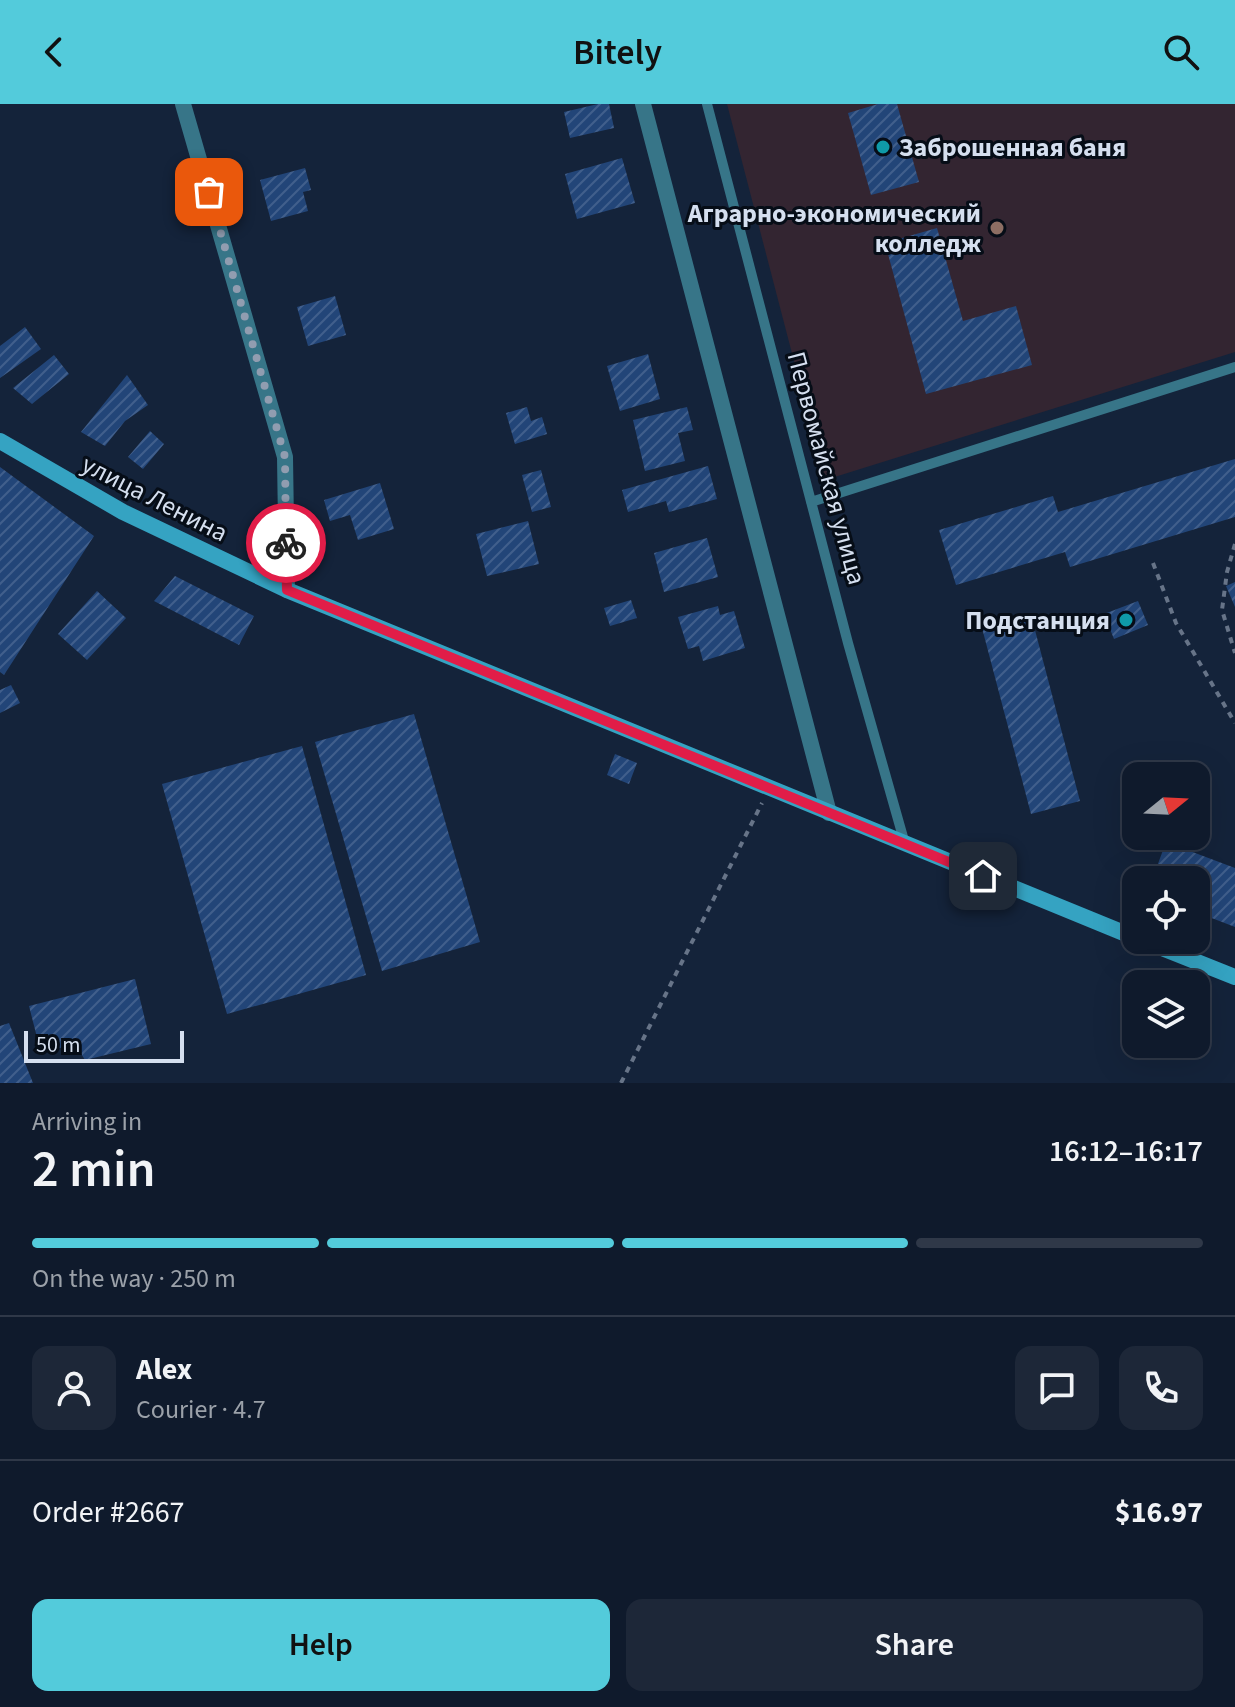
<!DOCTYPE html>
<html lang="en">
<head>
<meta charset="utf-8">
<style>
  body { margin:0; font-family:"Source Sans 3",sans-serif; background:#1d2738; color:#f1f3f6; height:100vh; display:flex; flex-direction:column; font-size:30px; white-space:nowrap }
  * { box-sizing:border-box; margin:0 }
  p { font-size:26px; color:#9ba1a9 }
  .icon { flex:none; width:44px; height:44px; fill:none; stroke:currentColor; stroke-width:2; stroke-linecap:round; stroke-linejoin:round }
  .map { position:relative; height:979px; overflow:hidden }
  .details { display:flex; flex-direction:column; background:#0f1a2c; flex:1 }
  .details>* { flex:none }
  .needle { width:52px; rotate:72deg }
  .buttons { position:absolute; left:1122px; top:658px; display:grid; gap:16px }
  .buttons a { display:grid; place-items:center; width:88px; height:88px; border-radius:16px; background:#0f1a2c; box-shadow:0 8px 32px #0002,0 0 0 2px #2f3848; font-size:40px }
  .scale { position:absolute; left:24px; bottom:20px; width:160px; box-sizing:border-box; padding-left:8px; border:4px solid #d5dfef; border-top:0; font-size:22px; line-height:28px; white-space:nowrap; color:#d5dfef; -webkit-text-stroke:6px #060d17; paint-order:stroke }
  .pin { position:absolute; display:grid; place-items:center; width:68px; height:68px; color:#fff; margin:-34px; border-radius:16px; box-shadow:0 4px 12px #0006 }
  .courier { position:absolute; display:grid; place-items:center; width:80px; height:80px; margin:-40px; border:6px solid #e11d48; border-radius:50%; background:#fff; color:#222; box-shadow:0 2px 10px #0007 }
  .head em { font-style:normal; font-weight:600 }
  .head div { display:flex; flex-direction:column-reverse }
  .head { display:flex; align-items:center; justify-content:space-between; height:136px; padding:0 32px }
  h1 { font-size:52px; font-weight:600; line-height:60px }
  .bar { display:grid; grid-template-columns:repeat(4,1fr); gap:12px 8px; align-content:center; height:96px; padding:0 32px }
  .bar i { height:10px; border-radius:6px; background:#2f3848 }
  .bar .current { background:#53cbdb }
  .bar p { grid-column:span 4 }
  .line { display:flex; align-items:center; gap:20px; padding:0 32px; border-top:2px solid #2f3848 }
  .line div { flex:1 }
  .round { display:grid; place-items:center; flex:none; width:84px; height:84px; border-radius:16px; background:#1d2738 }
  .cta { display:flex; gap:16px; margin-top:auto; padding:16px 32px }
  .cta a { flex:1; height:92px; border-radius:16px; background:#53cbdb; color:#111; font-size:32px; font-weight:600; line-height:92px; text-align:center }
  .cta a+a { background:#1d2738; color:#f1f3f6 }
  header { display:flex; justify-content:space-between; align-items:center; height:104px; padding:0 32px; background:#53cbdb; color:#111; font-size:36px; font-weight:600 }
  .map>svg:first-child { display:block }
  .education { fill:#332531 }
  .building { fill:url(#building-hatch) }
  .lines { fill:none; stroke-linecap:round; stroke-linejoin:round }
  .path { stroke:#677488; stroke-width:4; stroke-dasharray:6 6; stroke-linecap:butt }
  .service { stroke:#377588; stroke-width:10 }
  .minor { stroke:#377588; stroke-width:16 }
  .secondary { stroke:#35a3c2; stroke-width:16 }
  .done { stroke:#919db0; stroke-width:8; stroke-dasharray:0 14.4 }
  .route { stroke:#e11d48; stroke-width:10 }
  .culture-dot { fill:#0f9aa8; stroke:#060d17; stroke-width:3 }
  .education-dot { fill:#8d6e63; stroke:#060d17; stroke-width:3 }
  .labels { text-anchor:middle; stroke-width:6; stroke-linejoin:round; paint-order:stroke }
  .poi-label { font-size:26px; font-weight:bold; fill:#d5dfef; stroke:#060d17; text-anchor:end }
  .street-label { font-size:26px; fill:#d5dfef; stroke:#060d17 }
</style>
</head>
<body>
<header><svg class="icon" aria-label="back" viewBox="0 0 24 24"><path d="M15 5l-7 7 7 7"/></svg>Bitely<svg class="icon" aria-label="search" viewBox="0 0 24 24"><circle cx="10" cy="10" r="6"/><path d="M15 15l6 6"/></svg></header>
<div class="map">
<svg width="1235" height="979" viewBox="0 0 1235 979">
  <defs>
    <pattern id="building-hatch" width="6" height="6" patternUnits="userSpaceOnUse" patternTransform="scale(2)"><rect width="6" height="6" fill="#224578"/><path d="M-1 1l2-2M0 6l6-6M5 7l2-2" fill="none" stroke="#415f8c"/></pattern>
  </defs>
  <rect width="100%" height="100%" fill="#14233a"/>
  <path class="education" d="M 727,0 L 1235,0 L 1235,248 L 825,376 Z"/>
  <path class="building" d="M 598,0 L 609,0 L 614,24 L 570,34 L 564,8 Z
    M 878,0 L 897,0 L 919,78 L 871,91 L 848,9 Z
    M 622,54 L 635,99 L 577,115 L 565,70 Z
    M 305,64 L 311,86 L 303,88 L 308,107 L 271,117 L 260,76 Z
    M 937,124 L 963,217 L 1016,202 L 1032,261 L 926,290 L 885,139 Z
    M 335,192 L 346,231 L 308,242 L 297,203 Z
    M 25,223 L 41,245 L 0,274 L 0,242 Z
    M 648,250 L 660,295 L 620,307 L 607,262 Z
    M 54,251 L 69,270 L 32,300 L 13,284 Z
    M 127,271 L 148,301 L 125,317 L 105,342 L 81,328 Z
    M 527,303 L 531,317 L 542,313 L 547,330 L 515,340 L 506,309 Z
    M 687,303 L 693,326 L 678,329 L 685,357 L 645,367 L 633,316 Z
    M 150,327 L 164,340 L 143,365 L 128,353 Z
    M 1235,355 L 1235,413 L 1070,463 L 1065,448 L 956,481 L 939,426 L 1053,392 L 1058,408 Z
    M 708,362 L 717,395 L 669,408 L 666,397 L 628,408 L 622,386 Z
    M 0,363 L 94,432 L 4,571 L 0,568 Z
    M 541,366 L 551,403 L 532,408 L 522,371 Z
    M 380,379 L 394,425 L 358,436 L 350,411 L 330,417 L 324,396 Z
    M 528,417 L 539,460 L 487,472 L 476,430 Z
    M 707,434 L 718,473 L 664,488 L 654,449 Z
    M 175,472 L 254,512 L 239,541 L 154,497 Z
    M 1235,478 L 1235,503 L 1226,482 Z
    M 97,487 L 126,514 L 87,556 L 58,530 Z
    M 631,496 L 637,514 L 610,522 L 604,504 Z
    M 1138,497 L 1148,521 L 1114,535 L 1104,510 Z
    M 718,502 L 720,511 L 734,507 L 745,544 L 703,557 L 699,542 L 688,545 L 678,513 Z
    M 1031,511 L 1080,697 L 1031,710 L 982,524 Z
    M 11,581 L 20,599 L 0,609 L 0,586 Z
    M 414,610 L 480,838 L 382,867 L 315,638 Z
    M 302,642 L 366,871 L 227,910 L 162,680 Z
    M 615,650 L 637,659 L 629,680 L 607,671 Z
    M 1166,738 L 1235,764 L 1235,823 L 1196,808 L 1196,776 L 1152,776 Z
    M 135,875 L 151,940 L 85,956 L 75,940 L 41,949 L 29,902 Z
    M 9,919 L 33,979 L 0,979 L 0,922 Z"/>
  <g class="lines">
    <path class="path" d="M 1235,440 L 1227,468 L 1222,506 L 1235,549
      M 1153,459 L 1176,519 L 1235,619
      M 621,979 L 762,699"/>
    <path class="service" d="M 707,0 L 848,539 L 905,740
      M 811,398 L 1235,263"/>
    <path class="minor" d="M 183,0 L 285,353 L 287,486
      M 643,0 L 829,709"/>
    <path class="secondary" d="M 0,337 L 123,408 L 287,486 L 1136,834
      M 1142,836 L 1235,873"/>
  </g>
  <g class="lines">
    <path class="done" d="M 209,88 L 285,353 L 286,439"/>
    <path class="route" d="M 286,439 L 287,486 L 983,772"/>
  </g>
  <g class="culture-dot">
    <circle cx="883" cy="43" r="8"/>
    <circle cx="1126" cy="516" r="8"/>
  </g>
  <circle class="education-dot" cx="997" cy="124" r="8"/>
  <g class="labels">
    <g class="poi-label">
      <text x="899" y="52" text-anchor="start">Заброшенная баня</text>
      <text x="981" y="118">Аграрно-экономический<tspan x="981" dy="30">колледж</tspan></text>
      <text x="1110" y="525">Подстанция</text>
    </g>
    <g class="street-label">
      <text transform="translate(827 364) rotate(75)" y="9">Первомайская улица</text>
      <text transform="translate(155 394) rotate(27)" y="9">улица Ленина</text>
    </g>
  </g>
</svg>
<div class="buttons">
<a><svg class="needle" viewBox="-14 -14 28 28"><path d="M0-13l5 13h-10z" fill="#e53935"/><path d="M0 13l5-13h-10z" fill="#9ba1a9"/></svg></a>
<a><svg class="icon" aria-label="locate" viewBox="0 0 24 24"><circle cx="12" cy="12" r="6"/><path d="M12 2v4M12 18v4M2 12h4M18 12h4"/></svg></a>
<a><svg class="icon" aria-label="layers" viewBox="0 0 24 24"><path d="M12 4l9 5-9 5-9-5zM3 14l9 5 9-5"/></svg></a>
</div>
<div class="scale">50 m</div>
<div class="pin" style="left:209px;top:88px;background:#ea580c"><svg class="icon" aria-label="bag" viewBox="0 0 24 24"><path d="M5 8h14l-1 12H6zM9 8a3 3 0 0 1 6 0"/></svg></div>
<div class="pin" style="left:983px;top:772px;background:#1f2937"><svg class="icon" aria-label="home" viewBox="0 0 24 24"><path d="M3 11l9-7 9 7M6 9v11h12V9"/></svg></div>
<div class="courier" style="left:286px;top:439px"><svg class="icon" aria-label="bike" viewBox="0 0 24 24"><circle cx="6" cy="16" r="4"/><circle cx="18" cy="16" r="4"/><path d="M6 16l4-8h5l3 8M10 8l3 8H6M13 5h3"/></svg></div>
</div>
<section class="details">
<div class="head"><div><h1>2 min</h1><p>Arriving in</p></div><em>16:12–16:17</em></div>
<div class="bar"><i class="current"></i><i class="current"></i><i class="current"></i><i></i><p>On the way · 250 m</p></div>
<div class="line" style="height:144px"><a class="round"><svg class="icon" aria-label="person" viewBox="0 0 24 24"><circle cx="12" cy="8" r="4"/><path d="M4 21q1-7 8-7t8 7"/></svg></a><div><b>Alex</b><p>Courier · 4.7</p></div><a class="round"><svg class="icon" aria-label="chat" viewBox="0 0 24 24"><path d="M4 5h16v11H9l-5 4z"/></svg></a><a class="round"><svg class="icon" aria-label="phone" viewBox="0 0 24 24"><path d="M5 4h4l2 5-3 2q2 4 5 5l2-3 5 2v4C11 20 4 13 5 4z"/></svg></a></div>
<div class="line" style="height:104px"><div>Order #2667</div><b>$16.97</b></div>
<div class="cta"><a>Help</a><a>Share</a></div>
</section>
</body>
</html>
